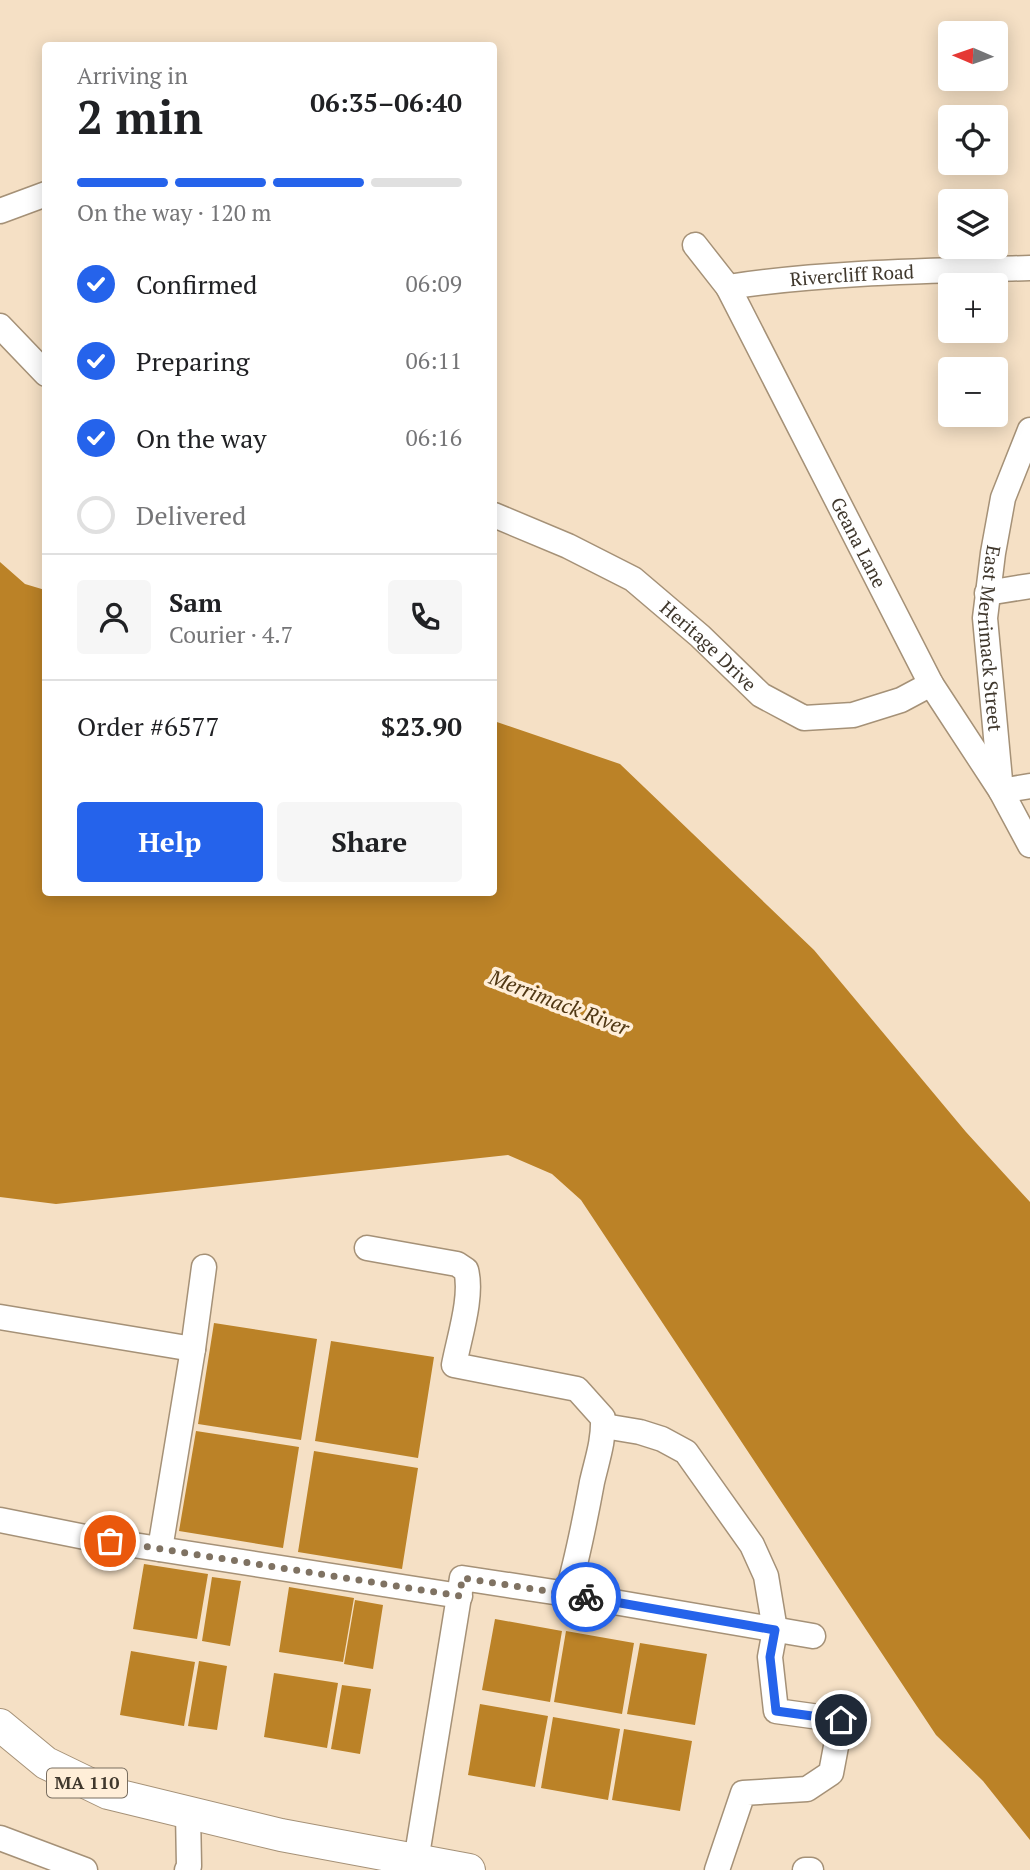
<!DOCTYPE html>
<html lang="en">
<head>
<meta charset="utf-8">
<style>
  body { margin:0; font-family:"PT Serif",serif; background:#f6f6f6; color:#202124; height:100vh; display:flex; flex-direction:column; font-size:26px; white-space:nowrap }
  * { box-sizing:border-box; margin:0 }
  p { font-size:23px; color:#757577 }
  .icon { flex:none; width:38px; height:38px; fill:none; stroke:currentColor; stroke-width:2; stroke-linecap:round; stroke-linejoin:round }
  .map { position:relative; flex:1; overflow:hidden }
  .panel { position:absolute; left:42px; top:42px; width:455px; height:854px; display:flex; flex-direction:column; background:#fff; border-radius:7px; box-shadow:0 4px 18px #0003 }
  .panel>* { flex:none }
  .needle { width:46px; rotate:272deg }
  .tools { position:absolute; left:938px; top:21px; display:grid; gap:14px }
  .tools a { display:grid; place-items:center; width:70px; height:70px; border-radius:7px; background:#fff; box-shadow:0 4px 18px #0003; font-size:35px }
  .pin { position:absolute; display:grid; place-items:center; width:60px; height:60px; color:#fff; margin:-30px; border:4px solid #fff; border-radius:50%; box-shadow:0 2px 7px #0007 }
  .courier { position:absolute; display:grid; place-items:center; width:70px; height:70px; margin:-35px; border:5px solid #2563eb; border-radius:50%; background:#fff; color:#222; box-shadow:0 2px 9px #0007 }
  .summary em { font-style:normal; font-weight:600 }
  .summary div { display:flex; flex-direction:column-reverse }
  .summary { display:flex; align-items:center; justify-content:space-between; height:119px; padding:0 35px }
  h1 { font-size:46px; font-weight:600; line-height:52px }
  .bar { display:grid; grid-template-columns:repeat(4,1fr); gap:10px 7px; align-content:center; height:84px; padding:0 35px }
  .bar i { height:9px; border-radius:5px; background:#e0e0e0 }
  .bar .on { background:#2563eb }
  .bar p { grid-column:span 4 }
  .line { display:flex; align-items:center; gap:18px; padding:0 35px; border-top:2px solid #e0e0e0 }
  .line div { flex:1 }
  .round { display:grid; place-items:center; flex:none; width:74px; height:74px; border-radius:7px; background:#f6f6f6 }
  ol { padding:0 35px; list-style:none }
  li { display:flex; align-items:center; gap:21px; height:77px }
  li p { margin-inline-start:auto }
  li .icon { padding:7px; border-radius:50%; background:#2563eb; color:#fff; stroke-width:4 }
  li:last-child { color:#757577 }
  li i { width:38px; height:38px; border:4px solid #e0e0e0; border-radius:50% }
  .action { display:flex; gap:14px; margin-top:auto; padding:14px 35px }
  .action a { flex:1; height:80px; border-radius:7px; background:#2563eb; color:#fff; font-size:28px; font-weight:600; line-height:80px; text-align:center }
  .action a+a { background:#f6f6f6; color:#202124 }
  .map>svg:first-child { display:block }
  .water { fill:#bb8227 }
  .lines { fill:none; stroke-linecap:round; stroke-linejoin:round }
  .minor-casing { stroke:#a59177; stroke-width:27 }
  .major-casing { stroke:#a59177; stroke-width:34 }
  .minor { stroke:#fff; stroke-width:24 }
  .major { stroke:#fff; stroke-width:32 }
  .done { stroke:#7f7262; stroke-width:7; stroke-dasharray:0 12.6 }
  .route { stroke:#2563eb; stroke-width:9 }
  .labels { text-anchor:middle; stroke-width:7; stroke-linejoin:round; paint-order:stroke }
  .shield { fill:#ffeed8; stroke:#796e60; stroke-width:2 }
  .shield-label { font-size:18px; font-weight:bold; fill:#3f372c }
  .street-label { font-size:19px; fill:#3f372c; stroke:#ffeed8 }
  .water-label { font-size:21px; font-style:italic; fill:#513814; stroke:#ffeed8 }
</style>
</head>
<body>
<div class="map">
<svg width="1030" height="1870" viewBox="0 0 1030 1870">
  <rect width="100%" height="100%" fill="#f5e0c5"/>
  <path class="water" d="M 0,562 L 25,584 L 45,590 L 46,892 L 494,892 L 494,721 L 620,764 L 814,950 L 966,1132 L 1030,1202 L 1030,1840 L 983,1781 L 936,1735 L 581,1200 L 552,1174 L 508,1155 L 56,1204 L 0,1197 Z
    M 214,1323 L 317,1339 L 301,1440 L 198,1424 Z
    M 331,1341 L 434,1357 L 418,1458 L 315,1441 Z
    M 196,1431 L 299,1447 L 283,1548 L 179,1531 Z
    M 314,1451 L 418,1468 L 402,1569 L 298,1552 Z
    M 144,1564 L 208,1574 L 197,1639 L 133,1629 Z
    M 212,1577 L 241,1581 L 230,1646 L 202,1641 Z
    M 289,1587 L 354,1598 L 343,1662 L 279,1652 Z
    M 355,1600 L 383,1605 L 373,1669 L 344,1664 Z
    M 495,1619 L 562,1631 L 550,1702 L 482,1690 Z
    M 566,1631 L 634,1643 L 622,1714 L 554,1702 Z
    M 640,1643 L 707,1654 L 695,1725 L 627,1714 Z
    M 131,1651 L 195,1662 L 184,1726 L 120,1715 Z
    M 199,1661 L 227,1666 L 217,1730 L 188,1726 Z
    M 274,1673 L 338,1683 L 327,1748 L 264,1737 Z
    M 342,1685 L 371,1689 L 360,1754 L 331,1749 Z
    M 480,1704 L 548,1716 L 535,1787 L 468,1775 Z
    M 553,1717 L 620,1729 L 608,1800 L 541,1788 Z
    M 624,1729 L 692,1741 L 680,1811 L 612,1800 Z"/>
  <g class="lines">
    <defs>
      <g id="minor">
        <path d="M 0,211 L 46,194"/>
        <path id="s1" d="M 695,245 L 728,287 C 827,272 929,271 1030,268"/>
        <path id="s2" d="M 728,287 L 931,684 L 1001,791 L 1030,786"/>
        <path d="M 0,326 L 46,374"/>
        <path id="s3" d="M 1030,430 L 1003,498 L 993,553 L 985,618 L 1001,791 L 1030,845"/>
        <path id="s4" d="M 494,515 L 568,546 L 633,579 L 700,636 L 761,695 L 804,718 L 853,715 L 901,700 L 931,684"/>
        <path d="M 987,593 L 1030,586"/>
        <path d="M 367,1248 L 457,1264 L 466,1270 C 473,1296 459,1338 454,1365 L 577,1389 L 603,1418 C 604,1441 597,1460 592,1482 C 585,1520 578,1557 567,1594 L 462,1578 L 416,1861"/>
        <path d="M 0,1317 L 193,1349"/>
        <path d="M 604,1426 L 640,1432 L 662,1439 L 686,1452 L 752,1545 L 766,1576 L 775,1630 L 770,1657 L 776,1711 L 841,1720 L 831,1773 L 807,1789 L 743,1793 L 717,1870"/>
        <path d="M 0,1520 L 95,1539 L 460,1596"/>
        <path d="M 160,1549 L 193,1349 L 204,1267"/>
        <path d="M 567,1594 L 813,1636"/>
        <path d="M 0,1838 L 85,1870"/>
        <path d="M 187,1870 L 189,1866 L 188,1812"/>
        <path d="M 805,1870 L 811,1870"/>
      </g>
      <path id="major" d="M 0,1725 L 46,1763 L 108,1793 L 281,1835 L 469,1870"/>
    </defs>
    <use href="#minor" class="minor-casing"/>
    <use href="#major" class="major-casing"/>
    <use href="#minor" class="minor"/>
    <use href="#major" class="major"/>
  </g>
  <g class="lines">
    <path class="done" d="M 110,1541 L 460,1596 L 462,1578 L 586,1597"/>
    <path class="route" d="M 586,1597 L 775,1630 L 770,1657 L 776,1711 L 841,1720"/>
  </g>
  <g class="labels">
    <rect class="shield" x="47" y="1768.5" width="80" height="29" rx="5"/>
    <g class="shield-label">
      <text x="87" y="1789">MA 110</text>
    </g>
    <g class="street-label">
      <text dy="7" stroke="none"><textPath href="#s1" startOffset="178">Rivercliff Road</textPath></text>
      <text dy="7" stroke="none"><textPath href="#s2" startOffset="287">Geana Lane</textPath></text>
      <text dy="7" stroke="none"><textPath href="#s3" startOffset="215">East Merrimack Street</textPath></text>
      <text dy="7" stroke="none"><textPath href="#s4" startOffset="254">Heritage Drive</textPath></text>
    </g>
    <g class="water-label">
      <text transform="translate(559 1003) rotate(21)" y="7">Merrimack River</text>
    </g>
  </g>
</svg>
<div class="tools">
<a><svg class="needle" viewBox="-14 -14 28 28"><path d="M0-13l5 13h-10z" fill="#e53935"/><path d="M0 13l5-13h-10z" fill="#757577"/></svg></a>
<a><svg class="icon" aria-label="locate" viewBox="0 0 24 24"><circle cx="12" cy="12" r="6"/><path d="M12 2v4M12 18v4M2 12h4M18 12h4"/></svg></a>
<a><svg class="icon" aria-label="layers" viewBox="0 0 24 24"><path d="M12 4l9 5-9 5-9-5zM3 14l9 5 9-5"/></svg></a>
<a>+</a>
<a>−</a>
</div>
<div class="pin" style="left:110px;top:1541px;background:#ea580c"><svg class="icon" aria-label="bag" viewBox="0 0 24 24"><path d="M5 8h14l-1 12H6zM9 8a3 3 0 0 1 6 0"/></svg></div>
<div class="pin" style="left:841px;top:1720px;background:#1f2937"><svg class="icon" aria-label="home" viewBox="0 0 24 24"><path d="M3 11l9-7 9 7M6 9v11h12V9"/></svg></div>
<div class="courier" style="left:586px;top:1597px"><svg class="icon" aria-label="bike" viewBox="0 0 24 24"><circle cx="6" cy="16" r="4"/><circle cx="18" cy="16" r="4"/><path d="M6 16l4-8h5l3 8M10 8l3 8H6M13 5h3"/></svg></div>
<section class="panel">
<div class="summary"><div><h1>2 min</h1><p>Arriving in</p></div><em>06:35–06:40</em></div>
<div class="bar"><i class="on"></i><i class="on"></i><i class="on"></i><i></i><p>On the way · 120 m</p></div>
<ol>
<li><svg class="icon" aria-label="check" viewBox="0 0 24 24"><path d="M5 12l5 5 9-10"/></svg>Confirmed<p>06:09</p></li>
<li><svg class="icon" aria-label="check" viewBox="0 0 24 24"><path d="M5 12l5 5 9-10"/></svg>Preparing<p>06:11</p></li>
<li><svg class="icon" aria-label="check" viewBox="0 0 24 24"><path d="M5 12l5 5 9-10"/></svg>On the way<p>06:16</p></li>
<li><i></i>Delivered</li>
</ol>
<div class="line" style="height:126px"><a class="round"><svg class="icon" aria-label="person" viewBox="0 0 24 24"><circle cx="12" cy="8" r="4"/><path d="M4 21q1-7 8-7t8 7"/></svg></a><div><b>Sam</b><p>Courier · 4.7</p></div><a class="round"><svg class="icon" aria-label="phone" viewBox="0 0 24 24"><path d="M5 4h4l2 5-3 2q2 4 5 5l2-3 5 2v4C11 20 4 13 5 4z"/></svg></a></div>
<div class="line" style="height:91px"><div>Order #6577</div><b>$23.90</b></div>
<div class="action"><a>Help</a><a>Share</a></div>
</section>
</div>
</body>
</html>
